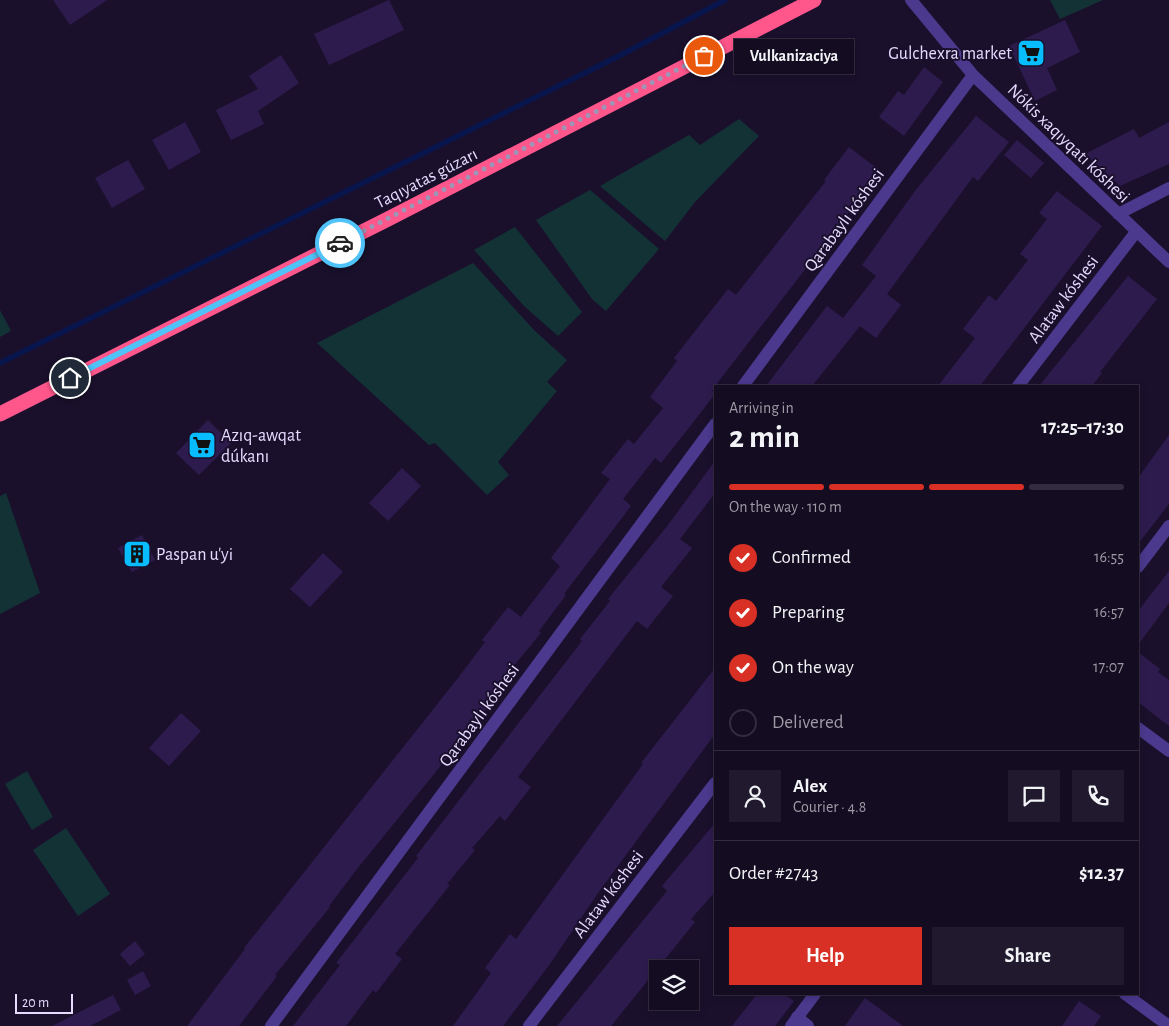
<!DOCTYPE html>
<html lang="en">
<head>
<meta charset="utf-8">
<style>
  body { margin:0; font-family:"Alegreya Sans",sans-serif; background:#211a2e; color:#f1f3f6; height:100vh; display:flex; flex-direction:column; font-size:19px; white-space:nowrap }
  * { box-sizing:border-box; margin:0 }
  p { font-size:16px; color:#9d9ba5 }
  .icon { flex:none; width:28px; height:28px; fill:none; stroke:currentColor; stroke-width:2; stroke-linecap:round; stroke-linejoin:round }
  .map { position:relative; flex:1; overflow:hidden }
  .side { position:absolute; left:714px; top:385px; width:425px; height:610px; display:flex; flex-direction:column; background:#140c21; border-radius:0px; box-shadow:0 2px 8px #0003,0 0 0 1px #332c3f }
  .side>* { flex:none }
  .fabs { position:absolute; left:649px; top:960px; display:grid; gap:10px }
  .fabs a { display:grid; place-items:center; width:50px; height:50px; border-radius:0px; background:#140c21; box-shadow:0 2px 8px #0003,0 0 0 1px #332c3f; font-size:25px }
  .scale { position:absolute; left:15px; bottom:12px; width:58px; box-sizing:border-box; padding-left:5px; border:2px solid #e5dbff; border-top:0; font-size:14px; line-height:18px; white-space:nowrap; color:#e5dbff; -webkit-text-stroke:4px #1a102c; paint-order:stroke }
  .pin { position:absolute; display:grid; place-items:center; width:42px; height:42px; color:#fff; margin:-21px; border:2px solid #fff; border-radius:50%; box-shadow:0 1px 5px #0007 }
  .courier { position:absolute; display:grid; place-items:center; width:50px; height:50px; margin:-25px; border:4px solid #4fc3f7; border-radius:50%; background:#fff; color:#222; box-shadow:0 1px 6px #0007 }
  .bubble { position:absolute; height:35px; border-radius:0px; background:#140c21; box-shadow:0 2px 8px #0003,0 0 0 1px #332c3f; font-size:16px; font-weight:700; line-height:35px; text-align:center }
  .overview em { font-style:normal; font-weight:700 }
  .overview div { display:flex; flex-direction:column-reverse }
  .overview { display:flex; align-items:center; justify-content:space-between; height:85px; padding:0 15px }
  h1 { font-size:32px; font-weight:700; line-height:38px }
  .bar { display:grid; grid-template-columns:repeat(4,1fr); gap:8px 5px; align-content:center; height:60px; padding:0 15px }
  .bar i { height:6px; border-radius:4px; background:#332c3f }
  .bar .active { background:#d93025 }
  .bar p { grid-column:span 4 }
  .line { display:flex; align-items:center; gap:12px; padding:0 15px; border-top:1px solid #332c3f }
  .line div { flex:1 }
  .round { display:grid; place-items:center; flex:none; width:52px; height:52px; border-radius:0px; background:#211a2e }
  ol { padding:0 15px; list-style:none }
  li { display:flex; align-items:center; gap:15px; height:55px }
  li p { margin-inline-start:auto }
  li .icon { padding:5px; border-radius:50%; background:#d93025; color:#fff; stroke-width:4 }
  li:last-child { color:#9d9ba5 }
  li i { width:28px; height:28px; border:2px solid #332c3f; border-radius:50% }
  .button { display:flex; gap:10px; margin-top:auto; padding:10px 15px }
  .button a { flex:1; height:58px; border-radius:0px; background:#d93025; color:#fff; font-size:20px; font-weight:700; line-height:58px; text-align:center }
  .button a+a { background:#211a2e; color:#f1f3f6 }
  .map>svg:first-child { display:block }
  .green { fill:#133236 }
  .lines { fill:none; stroke-linecap:round; stroke-linejoin:round }
  .stream { stroke:#09164d; stroke-width:5.5 }
  .building { fill:#2e1b4e }
  .street { stroke:#4a398d; stroke-width:12 }
  .highway { stroke:#ff568b; stroke-width:15 }
  .done { stroke:#9e94b5; stroke-width:5; stroke-dasharray:0 9 }
  .route { stroke:#4fc3f7; stroke-width:6 }
  .labels { text-anchor:middle; stroke-width:4; stroke-linejoin:round; paint-order:stroke }
  .poi-label { font-size:18px; fill:#e5dbff; stroke:#1a102c; text-anchor:start }
  .street-label { font-size:18px; fill:#e5dbff; stroke:#1a102c }
</style>
</head>
<body>
<div class="map">
<svg width="1169" height="1026" viewBox="0 0 1169 1026">
  <rect width="100%" height="100%" fill="#1a102c"/>
  <path class="green" d="M 1050,0 L 1103,0 L 1060,19 Z
    M 739,119 L 759,136 L 695,202 L 665,241 L 600,186 L 689,135 L 700,145 Z
    M 590,190 L 659,249 L 606,311 L 592,299 L 536,220 Z
    M 515,227 L 582,312 L 558,336 L 524,306 L 474,250 Z
    M 473,263 L 534,330 L 567,360 L 547,382 L 557,391 L 498,462 L 509,475 L 487,495 L 435,443 L 429,445 L 317,343 Z
    M 0,310 L 11,331 L 0,337 Z
    M 6,493 L 40,593 L 0,614 L 0,496 Z
    M 27,771 L 53,817 L 32,830 L 5,784 Z
    M 66,828 L 110,894 L 78,916 L 33,850 Z"/>
  <g class="lines">
    <path class="stream" d="M 0,363 L 619,56 L 725,0"/>
  </g>
  <path class="building" d="M 53,0 L 107,0 L 70,25 Z
    M 389,0 L 404,30 L 329,65 L 314,34 Z
    M 1065,20 L 1080,52 L 1047,68 L 1057,90 L 1035,101 L 1009,46 Z
    M 281,55 L 299,83 L 258,111 L 264,124 L 231,140 L 216,110 L 258,89 L 249,76 Z
    M 924,67 L 943,82 L 904,136 L 879,117 L 898,91 L 904,95 Z
    M 976,116 L 1009,142 L 978,181 L 973,177 L 887,294 L 901,305 L 876,338 L 860,326 L 812,386 L 766,386 L 827,306 L 843,318 L 876,276 L 862,265 L 915,191 Z
    M 185,122 L 201,152 L 169,170 L 152,140 Z
    M 1169,122 L 1169,164 L 1120,186 L 1085,154 L 1134,129 L 1139,138 Z
    M 1017,140 L 1044,163 L 1031,178 L 1004,155 Z
    M 849,147 L 879,170 L 852,205 L 854,206 L 715,386 L 712,391 L 715,394 L 688,429 L 661,463 L 655,458 L 623,499 L 631,506 L 564,594 L 566,595 L 539,631 L 541,633 L 512,668 L 515,670 L 488,704 L 490,705 L 357,869 L 329,906 L 330,907 L 275,975 L 277,976 L 239,1026 L 187,1026 L 245,949 L 244,948 L 458,678 L 485,642 L 482,640 L 508,607 L 521,617 L 560,566 L 551,558 L 610,479 L 601,473 L 628,439 L 634,444 L 663,408 L 650,397 L 677,361 L 674,358 L 728,289 L 736,295 L 826,181 L 824,180 Z
    M 128,160 L 145,189 L 112,208 L 95,178 Z
    M 1057,191 L 1102,226 L 980,386 L 938,386 L 975,338 L 963,329 L 989,295 L 996,301 L 1028,260 L 1020,254 L 1047,219 L 1039,213 Z
    M 1128,276 L 1157,299 L 1100,372 L 1102,373 L 1092,386 L 1039,386 Z
    M 208,420 L 231,443 L 199,475 L 176,453 Z
    M 1169,435 L 1169,504 L 1138,544 L 1138,478 Z
    M 715,461 L 715,493 L 680,539 L 692,548 L 661,587 L 673,596 L 647,629 L 637,621 L 518,777 L 531,787 L 505,821 L 500,816 L 472,848 L 475,850 L 447,884 L 450,885 L 395,954 L 402,959 L 376,993 L 373,990 L 346,1026 L 293,1026 L 340,965 L 336,963 L 418,858 L 416,856 L 582,641 L 580,639 L 610,601 L 608,599 L 668,525 Z
    M 402,468 L 421,486 L 388,521 L 369,503 Z
    M 142,535 L 155,560 L 132,572 L 118,548 Z
    M 323,553 L 343,572 L 310,607 L 290,589 Z
    M 1169,571 L 1169,603 L 1138,645 L 1138,611 Z
    M 1138,652 L 1160,669 L 1158,672 L 1169,680 L 1169,726 L 1138,702 Z
    M 715,668 L 715,734 L 598,893 L 550,964 L 503,1026 L 453,1026 L 491,973 L 485,968 L 510,934 L 516,939 L 643,764 L 641,763 Z
    M 181,713 L 201,731 L 169,766 L 149,748 Z
    M 715,823 L 715,892 L 691,919 L 695,922 L 611,1026 L 557,1026 L 667,891 L 662,886 Z
    M 135,941 L 145,954 L 130,966 L 120,954 Z
    M 143,971 L 151,986 L 135,995 L 127,980 Z
    M 757,994 L 784,994 L 794,1001 L 775,1026 L 732,1026 Z
    M 113,995 L 121,1010 L 90,1026 L 52,1026 Z
    M 865,998 L 903,1026 L 845,1026 Z
    M 1079,1001 L 1101,1016 L 1094,1026 L 1062,1026 Z"/>
  <g class="lines">
    <path class="street" d="M 911,0 L 973,75 L 1169,262
      M 1118,214 L 1169,188
      M 743,386 L 973,75
      M 1018,386 L 1136,232
      M 1138,567 L 1169,526
      M 1138,728 L 1169,751
      M 1125,994 L 1169,1026
      M 797,1017 L 808,1026
      M 271,1026 L 715,424
      M 529,1026 L 715,783
      M 791,1026 L 815,994"/>
    <path class="highway" d="M 0,414 L 388,219 L 814,0"/>
  </g>
  <g class="lines">
    <path class="done" d="M 340,243 L 704,56"/>
    <path class="route" d="M 70,378 L 340,243"/>
  </g>
  <defs>
    <symbol id="supermarket-square" viewBox="-11 -11 22 22"><rect x="-9" y="-9" width="18" height="18" rx="4" fill="#07bdff" stroke="#1a102c"/><path d="M-6-5.5h2.5l.6 2H6L4.5 2H-2.5L-4.4-4H-6ZM-1.5 3.2a1.3 1.3 0 1 0 .1 0ZM3 3.2a1.3 1.3 0 1 0 .1 0Z" fill="#111"/></symbol>
    <symbol id="building-square" viewBox="-11 -11 22 22"><rect x="-9" y="-9" width="18" height="18" rx="4" fill="#07bdff" stroke="#1a102c"/><path d="M-4-6H4V6H1V3H-1V6H-4ZM-2.5-4.3h1.7v1.8h-1.7ZM.8-4.3h1.7v1.8H.8ZM-2.5-1h1.7V.8h-1.7ZM.8-1h1.7V.8H.8Z" fill="#111"/></symbol>
  </defs>
  <g fill-rule="evenodd">
    <use href="#supermarket-square" x="1015" y="37" width="32" height="32"/>
    <use href="#supermarket-square" x="186" y="429" width="32" height="32"/>
    <use href="#building-square" x="121" y="538" width="32" height="32"/>
  </g>
  <g class="labels">
    <g class="poi-label">
      <text x="1012" y="59" text-anchor="end">Gulchexra market</text>
      <text x="221" y="441">Azıq-awqat<tspan x="221" dy="21">dúkanı</tspan></text>
      <text x="156" y="560">Paspan u'yi</text>
    </g>
    <g class="street-label">
      <text transform="translate(1069 143) rotate(44)" y="6">Nókis xaqıyqatı kóshesi</text>
      <text transform="translate(426 178) rotate(-27)" y="6">Taqıyatas gúzarı</text>
      <text transform="translate(844 220) rotate(-54)" y="6">Qarabaylı kóshesi</text>
      <text transform="translate(1063 299) rotate(-53)" y="6">Alataw kóshesi</text>
      <text transform="translate(479 715) rotate(-54)" y="6">Qarabaylı kóshesi</text>
      <text transform="translate(608 894) rotate(-53)" y="6">Alataw kóshesi</text>
    </g>
  </g>
</svg>
<div class="fabs">
<a><svg class="icon" aria-label="layers" viewBox="0 0 24 24"><path d="M12 4l9 5-9 5-9-5zM3 14l9 5 9-5"/></svg></a>
</div>
<div class="scale">20 m</div>
<div class="pin" style="left:704px;top:56px;background:#ea580c"><svg class="icon" aria-label="bag" viewBox="0 0 24 24"><path d="M5 8h14l-1 12H6zM9 8a3 3 0 0 1 6 0"/></svg></div>
<div class="pin" style="left:70px;top:378px;background:#1f2937"><svg class="icon" aria-label="home" viewBox="0 0 24 24"><path d="M3 11l9-7 9 7M6 9v11h12V9"/></svg></div>
<div class="courier" style="left:340px;top:243px"><svg class="icon" aria-label="car" viewBox="0 0 24 24"><path d="M5 17H2v-5l4-1 3-4h7l3 4 3 1v5h-3M9 17h6M6 11h13"/><circle cx="7" cy="17" r="2"/><circle cx="17" cy="17" r="2"/></svg></div>
<div class="bubble" style="left:734px;top:39px;width:120px">Vulkanizaciya</div>
<section class="side">
<div class="overview"><div><h1>2 min</h1><p>Arriving in</p></div><em>17:25–17:30</em></div>
<div class="bar"><i class="active"></i><i class="active"></i><i class="active"></i><i></i><p>On the way · 110 m</p></div>
<ol>
<li><svg class="icon" aria-label="check" viewBox="0 0 24 24"><path d="M5 12l5 5 9-10"/></svg>Confirmed<p>16:55</p></li>
<li><svg class="icon" aria-label="check" viewBox="0 0 24 24"><path d="M5 12l5 5 9-10"/></svg>Preparing<p>16:57</p></li>
<li><svg class="icon" aria-label="check" viewBox="0 0 24 24"><path d="M5 12l5 5 9-10"/></svg>On the way<p>17:07</p></li>
<li><i></i>Delivered</li>
</ol>
<div class="line" style="height:90px"><a class="round"><svg class="icon" aria-label="person" viewBox="0 0 24 24"><circle cx="12" cy="8" r="4"/><path d="M4 21q1-7 8-7t8 7"/></svg></a><div><b>Alex</b><p>Courier · 4.8</p></div><a class="round"><svg class="icon" aria-label="chat" viewBox="0 0 24 24"><path d="M4 5h16v11H9l-5 4z"/></svg></a><a class="round"><svg class="icon" aria-label="phone" viewBox="0 0 24 24"><path d="M5 4h4l2 5-3 2q2 4 5 5l2-3 5 2v4C11 20 4 13 5 4z"/></svg></a></div>
<div class="line" style="height:65px"><div>Order #2743</div><b>$12.37</b></div>
<div class="button"><a>Help</a><a>Share</a></div>
</section>
</div>
</body>
</html>
